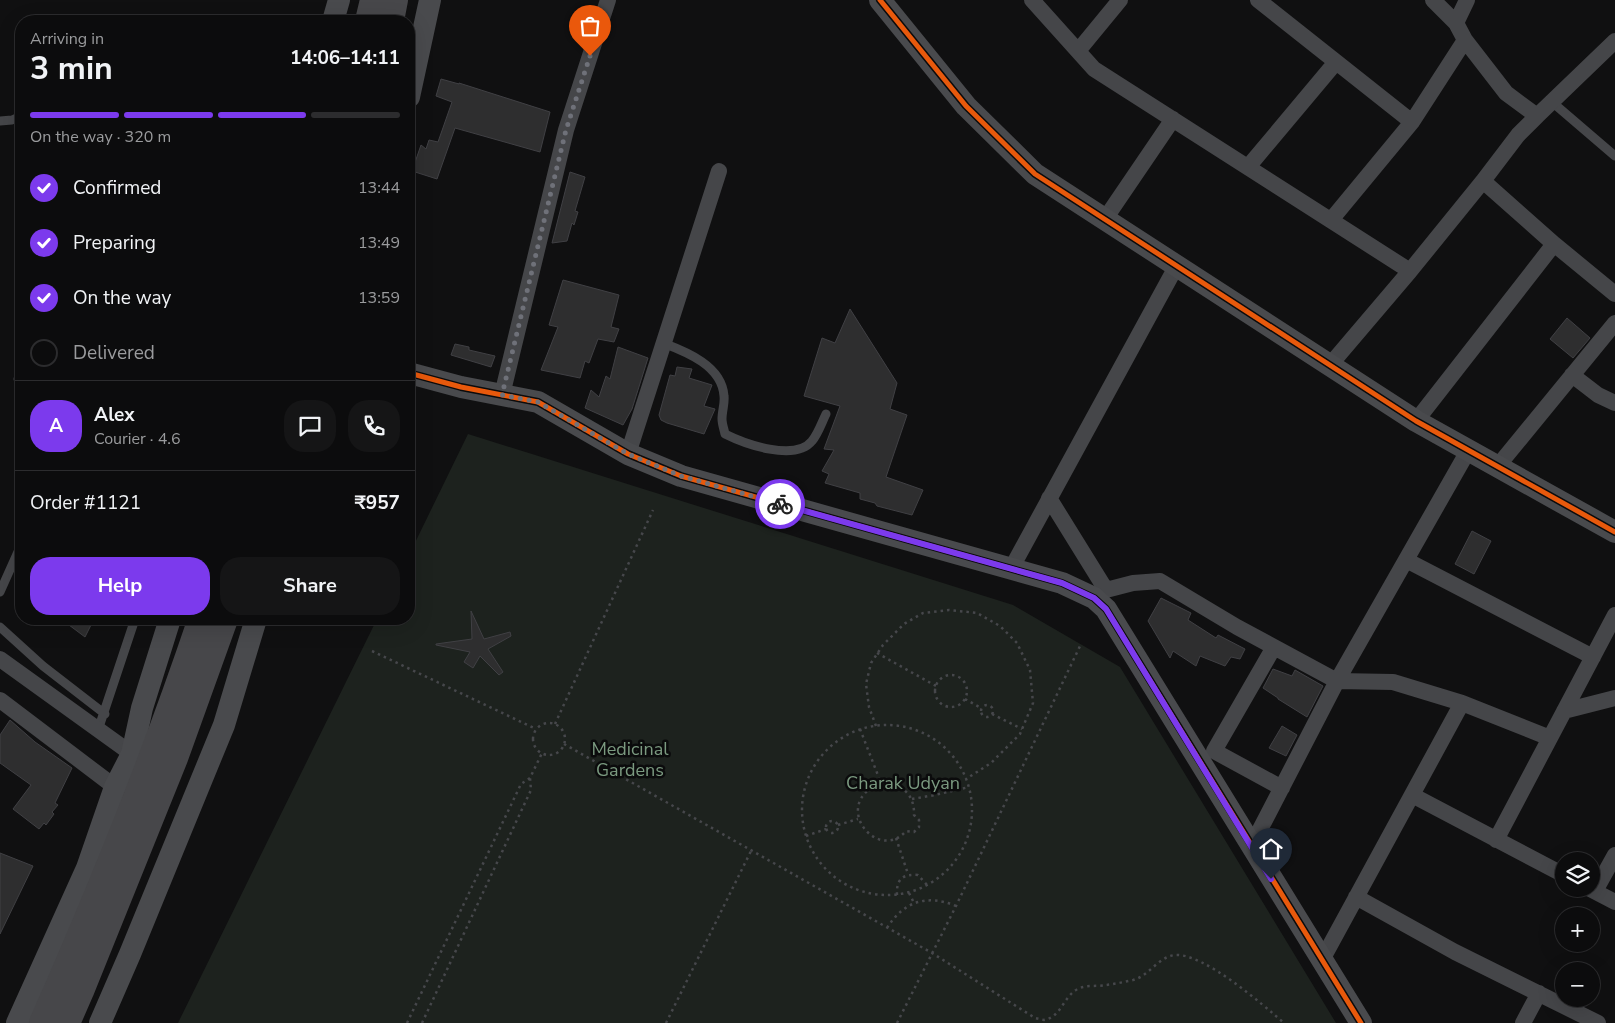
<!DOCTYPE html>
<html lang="en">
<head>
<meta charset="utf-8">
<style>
  body { margin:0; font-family:"Nunito Sans",sans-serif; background:#151516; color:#f1f3f6; height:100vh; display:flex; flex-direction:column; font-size:19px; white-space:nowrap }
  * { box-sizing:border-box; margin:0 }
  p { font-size:16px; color:#9a9b9d }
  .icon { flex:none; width:28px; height:28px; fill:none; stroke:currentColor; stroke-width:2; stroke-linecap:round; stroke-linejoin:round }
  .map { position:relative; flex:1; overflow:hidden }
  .side { position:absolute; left:15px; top:15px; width:400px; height:610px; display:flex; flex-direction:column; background:#0c0c0d; border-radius:20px; box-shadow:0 5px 20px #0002,0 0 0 1px #2c2c2e }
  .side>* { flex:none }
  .fabs { position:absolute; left:1555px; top:852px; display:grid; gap:10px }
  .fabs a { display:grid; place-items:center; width:45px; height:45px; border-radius:50%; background:#0c0c0d; box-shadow:0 5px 20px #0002,0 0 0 1px #2c2c2e; font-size:25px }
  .pin { position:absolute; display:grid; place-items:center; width:42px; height:42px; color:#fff; margin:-51px -21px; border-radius:50% 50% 50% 0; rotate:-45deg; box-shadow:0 0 5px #0007 }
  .pin .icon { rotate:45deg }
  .courier { position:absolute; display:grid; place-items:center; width:50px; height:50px; margin:-25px; border:4px solid #7c3aed; border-radius:50%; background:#fff; color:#222; box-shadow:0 1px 6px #0007 }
  .head em { font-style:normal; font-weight:700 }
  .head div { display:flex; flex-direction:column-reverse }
  .head { display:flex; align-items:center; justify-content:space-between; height:85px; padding:0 15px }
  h1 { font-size:32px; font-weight:700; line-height:38px }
  .bar { display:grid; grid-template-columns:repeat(4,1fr); gap:8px 5px; align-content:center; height:60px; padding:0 15px }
  .bar i { height:6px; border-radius:4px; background:#2c2c2e }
  .bar .current { background:#7c3aed }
  .bar p { grid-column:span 4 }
  .line { display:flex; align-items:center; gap:12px; padding:0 15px; border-top:1px solid #2c2c2e }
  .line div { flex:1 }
  .round { display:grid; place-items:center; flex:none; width:52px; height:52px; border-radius:20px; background:#151516 }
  ol { padding:0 15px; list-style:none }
  li { display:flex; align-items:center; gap:15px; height:55px }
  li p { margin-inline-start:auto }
  li .icon { padding:5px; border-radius:50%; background:#7c3aed; color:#fff; stroke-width:4 }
  li:last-child { color:#9a9b9d }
  li i { width:28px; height:28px; border:2px solid #2c2c2e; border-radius:50% }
  .button { display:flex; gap:10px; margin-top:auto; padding:10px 15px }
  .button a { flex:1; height:58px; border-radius:20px; background:#7c3aed; color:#fff; font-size:20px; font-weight:700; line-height:58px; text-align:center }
  .button a+a { background:#151516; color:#f1f3f6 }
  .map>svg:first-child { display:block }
  .green { fill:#1d221e }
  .building { fill:#2e2e2f; stroke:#404044 }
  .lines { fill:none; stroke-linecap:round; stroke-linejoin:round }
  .path { stroke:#46474b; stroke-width:2.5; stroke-dasharray:2.5 4; stroke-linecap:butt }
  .lane { stroke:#454649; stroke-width:9 }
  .street { stroke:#454649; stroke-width:16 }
  .secondary { stroke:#494a4d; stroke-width:22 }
  .highway { stroke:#47474a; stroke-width:28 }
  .cycleway-casing { stroke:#0b0b0c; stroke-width:8 }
  .cycleway { stroke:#e8590c; stroke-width:5 }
  .done { stroke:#6f7179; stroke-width:5; stroke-dasharray:0 9 }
  .route { stroke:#7c3aed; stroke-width:6 }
  .labels { text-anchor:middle; stroke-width:5; stroke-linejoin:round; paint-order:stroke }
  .park-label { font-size:18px; fill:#7b9a80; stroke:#0b0b0c }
</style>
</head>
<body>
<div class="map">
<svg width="1615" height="1023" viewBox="0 0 1615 1023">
  <rect width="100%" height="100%" fill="#101011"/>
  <path class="green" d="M 468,434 L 1013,605 L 1120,667 L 1336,1023 L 178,1023 L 377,619 L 409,619 L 409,555 Z"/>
  <path class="building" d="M 441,79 L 459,84 L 459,83 L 550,112 L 540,152 L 455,128 L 437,179 L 412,171 L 421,145 L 426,149 L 429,140 L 438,142 L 452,102 L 436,96 Z
    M 570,172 L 585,177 L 575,211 L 578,212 L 574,225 L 572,223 L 567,241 L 552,243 Z
    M 563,280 L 619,295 L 611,327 L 619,329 L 614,342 L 598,339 L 589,363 L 585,361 L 580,378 L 541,370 L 558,327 L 549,325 Z
    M 850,309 L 897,383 L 890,409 L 907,415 L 886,477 L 923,490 L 912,515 L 877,506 L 875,503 L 860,499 L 860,493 L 825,483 L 829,474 L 822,471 L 834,450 L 824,449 L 840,406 L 804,396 L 822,338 L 835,343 Z
    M 1567,318 L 1590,338 L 1573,358 L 1550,339 Z
    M 455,344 L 469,347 L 469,350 L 495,356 L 491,367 L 451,355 Z
    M 618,347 L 648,358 L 632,409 L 623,425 L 585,408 L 591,390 L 599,397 L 606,376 L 610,379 Z
    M 677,367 L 692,369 L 689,378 L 712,385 L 704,406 L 715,409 L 704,434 L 667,423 L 661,420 L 659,415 L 670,375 L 675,376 Z
    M 1472,531 L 1491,541 L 1474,574 L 1455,564 Z
    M 1161,598 L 1191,613 L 1188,620 L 1216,638 L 1218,635 L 1245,649 L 1240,659 L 1231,657 L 1225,666 L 1200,656 L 1196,666 L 1173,651 L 1170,658 L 1148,621 Z
    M 471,611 L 484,639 L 510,632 L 511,636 L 488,649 L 503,672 L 499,675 L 480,656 L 473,668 L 464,662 L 470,652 L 436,645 L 436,644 L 472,639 Z
    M 61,619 L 94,619 L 85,637 Z
    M 1273,669 L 1292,676 L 1295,670 L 1323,686 L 1307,717 L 1278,699 L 1278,698 L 1263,688 Z
    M 10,720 L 35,742 L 72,768 L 55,803 L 58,805 L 52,812 L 54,814 L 46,825 L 44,823 L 39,829 L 13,809 L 31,785 L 0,763 L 0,735 Z
    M 1282,726 L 1297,735 L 1286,756 L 1269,748 Z
    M 0,853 L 33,866 L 0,934 Z"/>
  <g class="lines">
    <path class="path" d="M 372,651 L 536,729
      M 877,653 L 936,686
      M935 691a16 16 0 1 1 32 0a16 16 0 1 1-32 0Z
      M 965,699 L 981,708
      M981 711a6 6 0 1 1 12 0a6 6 0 1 1-12 0Z
      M 992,714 L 1022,729
      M533 739a16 16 0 1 1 32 0a16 16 0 1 1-32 0Z
      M 555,724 L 653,510
      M802 810a85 85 0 1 1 170 0a85 85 0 1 1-170 0Z
      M 876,726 L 869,707 L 866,684 L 871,663 L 883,645 L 904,624 L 923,613 L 949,610 L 977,613 L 1000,626 L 1017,643 L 1030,670 L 1033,703 L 1020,734 L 991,763 L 966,779
      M 860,729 L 881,783
      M 564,744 L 932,953 L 1035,1018 L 1044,1020 C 1061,1017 1063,998 1076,990 C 1085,984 1097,987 1106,985 C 1115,984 1124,982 1133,980 C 1149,976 1158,957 1175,955 C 1204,953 1262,1004 1284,1023
      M 881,783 C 900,782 915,794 914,815 L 919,820 L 919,827 L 914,832 L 906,831 C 877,864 829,803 881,783 Z
      M 912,799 L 935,795 L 969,787
      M826 827a6 6 0 1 1 12 0a6 6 0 1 1-12 0Z
      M 838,825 L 858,819
      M 806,836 L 826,829
      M 896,838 L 908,874
      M 909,893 L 914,903
      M 897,895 C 896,878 904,874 918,875 L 927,885
      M 887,928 C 904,901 927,894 956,906
      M 407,1023 L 521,784 L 530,778 L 542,753
      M 422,1023 L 531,790 L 530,778
      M 666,1023 L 751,851
      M 897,1023 L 956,906 L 1081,644"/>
    <path class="lane" d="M 1552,102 L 1615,156
      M 0,121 L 12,120 L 21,116
      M 663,343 C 687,352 722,366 724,396 C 725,403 722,411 722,419 C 722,424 724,429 725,434 C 745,444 795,462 812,441 C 818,434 822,422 826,414
      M 18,379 L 21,371
      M 0,592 L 21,545
      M 0,627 L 43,666 L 105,714
      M 98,730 L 135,619"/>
    <path class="street" d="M 1032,0 L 1094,69 L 1410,271
      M 1258,0 L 1412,122
      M 1433,0 L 1456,23 L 1465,40 L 1506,93 L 1537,116 L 1518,135 L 1483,181
      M 1456,23 L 1467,0
      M 1078,51 L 1120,0
      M 1537,116 L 1615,41
      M 1248,167 L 1336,62
      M 1105,219 L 1173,119
      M 1331,220 L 1412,122 L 1465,40
      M 1330,365 L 1410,271 L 1483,181 L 1554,244
      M 1572,375 L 1598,395 L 1615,403
      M 502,395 L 566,130 L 608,0
      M 1416,421 L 1554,244 L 1615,294
      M 628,454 L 719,171
      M 1497,467 L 1615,323
      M 1049,498 L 1106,590
      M 1406,560 L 1593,657
      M 1011,569 L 1177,265
      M 1094,598 L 1106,590 L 1133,583 L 1160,581 L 1237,627 L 1337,681 L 1393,682 L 1462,703 L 1322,960
      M 1274,647 L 1214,751 L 1282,788
      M 0,659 L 132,754
      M 0,700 L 115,787
      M 1462,703 L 1550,738
      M 1564,711 L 1615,698
      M 1412,795 L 1564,875
      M 1496,840 L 1615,615
      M 1251,847 L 1337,681 L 1468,451
      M 1590,889 L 1615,902
      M 1595,891 L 1615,855
      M 1356,897 L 1455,952 L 1598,1023
      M 1523,1023 L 1539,993"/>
    <path class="secondary" d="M 880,0 L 966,106 L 1035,174 L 1416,421 L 1615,532
      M 333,21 L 339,0
      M 409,97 L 430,0
      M 409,373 L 461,387 L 538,402 L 628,454 L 681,476 L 1062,583 L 1094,598 L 1106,609 L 1361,1023
      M 17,1023 L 87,868 L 115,787 L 132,754 L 142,708 L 170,619
      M 100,1023 L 130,954 L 224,725 L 256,619"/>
    <path class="highway" d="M 369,21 L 374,0
      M 390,21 L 394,0
      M 43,1023 C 102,890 156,756 202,619
      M 66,1023 L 80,991 L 174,758 L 224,619"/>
    <defs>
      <path id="cycleway" d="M 880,0 L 966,106 L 1035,174 L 1416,421 L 1615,532
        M 409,373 L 461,387 L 538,402 L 628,454 L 681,476 L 1062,583 L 1094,598 L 1106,609 L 1361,1023"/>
    </defs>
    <use href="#cycleway" class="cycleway-casing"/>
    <use href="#cycleway" class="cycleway"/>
  </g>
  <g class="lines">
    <path class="done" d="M 590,56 L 566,130 L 502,395 L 538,402 L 628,454 L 681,476 L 780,504"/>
    <path class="route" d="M 780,504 L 1062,583 L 1094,598 L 1106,609 L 1271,879"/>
  </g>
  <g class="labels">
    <g class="park-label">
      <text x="630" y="755">Medicinal<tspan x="630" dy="21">Gardens</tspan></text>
      <text x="903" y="789">Charak Udyan</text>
    </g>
  </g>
</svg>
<div class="fabs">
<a><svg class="icon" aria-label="layers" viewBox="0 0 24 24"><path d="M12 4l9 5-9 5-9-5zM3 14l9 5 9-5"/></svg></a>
<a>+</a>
<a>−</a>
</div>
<div class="pin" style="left:590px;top:56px;background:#ea580c"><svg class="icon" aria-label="bag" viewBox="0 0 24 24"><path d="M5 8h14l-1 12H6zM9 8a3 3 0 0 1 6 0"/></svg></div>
<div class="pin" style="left:1271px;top:879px;background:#1f2937"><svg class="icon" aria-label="home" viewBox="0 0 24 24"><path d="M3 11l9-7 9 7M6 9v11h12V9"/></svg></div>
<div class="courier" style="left:780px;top:504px"><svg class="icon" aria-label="bike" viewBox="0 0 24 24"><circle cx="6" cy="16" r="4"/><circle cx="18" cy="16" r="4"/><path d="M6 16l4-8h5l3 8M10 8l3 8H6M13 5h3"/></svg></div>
<section class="side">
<div class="head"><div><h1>3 min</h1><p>Arriving in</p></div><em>14:06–14:11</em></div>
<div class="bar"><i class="current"></i><i class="current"></i><i class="current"></i><i></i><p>On the way · 320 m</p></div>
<ol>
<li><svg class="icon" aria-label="check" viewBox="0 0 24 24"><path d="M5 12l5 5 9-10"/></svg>Confirmed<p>13:44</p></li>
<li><svg class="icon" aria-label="check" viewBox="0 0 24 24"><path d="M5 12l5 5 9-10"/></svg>Preparing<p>13:49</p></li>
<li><svg class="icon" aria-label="check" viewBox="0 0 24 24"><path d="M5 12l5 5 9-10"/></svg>On the way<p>13:59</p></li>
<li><i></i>Delivered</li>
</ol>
<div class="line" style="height:90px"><b class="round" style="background:#7c3aed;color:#fff">A</b><div><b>Alex</b><p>Courier · 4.6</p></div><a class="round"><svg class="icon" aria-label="chat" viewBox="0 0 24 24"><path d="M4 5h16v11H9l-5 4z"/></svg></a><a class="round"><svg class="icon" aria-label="phone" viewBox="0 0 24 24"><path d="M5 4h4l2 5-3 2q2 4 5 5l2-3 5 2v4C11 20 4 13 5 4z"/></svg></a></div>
<div class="line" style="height:65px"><div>Order #1121</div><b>₹957</b></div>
<div class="button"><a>Help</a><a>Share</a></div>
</section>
</div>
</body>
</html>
